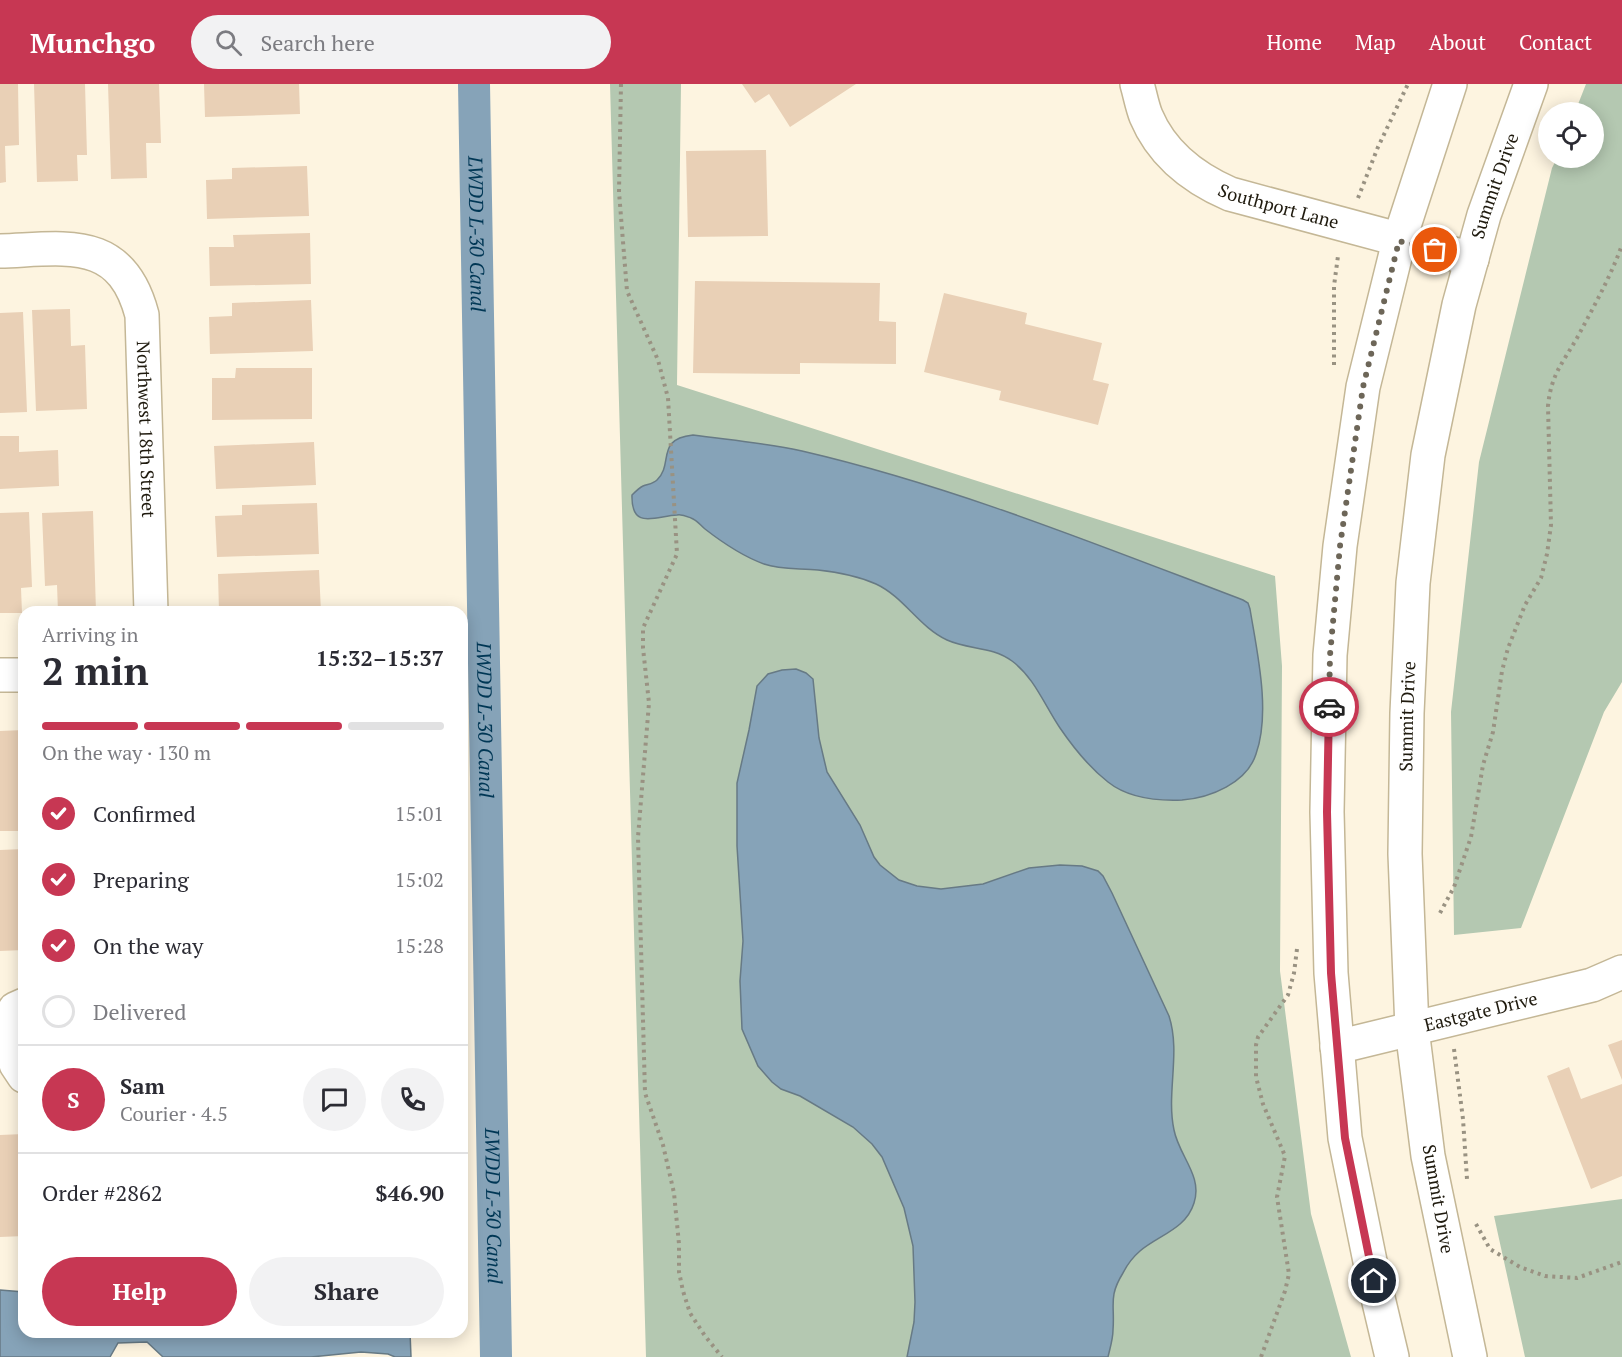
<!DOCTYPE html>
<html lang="en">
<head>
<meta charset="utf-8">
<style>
  body { margin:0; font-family:"PT Serif",serif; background:#f2f2f3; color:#2b2b33; height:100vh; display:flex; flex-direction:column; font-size:22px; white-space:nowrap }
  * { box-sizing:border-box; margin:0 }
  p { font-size:20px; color:#7c7c81 }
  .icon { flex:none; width:33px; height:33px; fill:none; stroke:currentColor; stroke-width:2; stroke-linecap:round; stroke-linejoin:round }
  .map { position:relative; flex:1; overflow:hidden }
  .details { position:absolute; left:18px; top:522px; width:450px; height:732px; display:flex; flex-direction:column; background:#fff; border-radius:18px; box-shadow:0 3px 15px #0003 }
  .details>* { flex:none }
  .fabs { position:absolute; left:1538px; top:18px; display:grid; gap:12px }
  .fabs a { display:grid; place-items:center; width:66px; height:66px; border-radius:50%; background:#fff; box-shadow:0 3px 15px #0003; font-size:30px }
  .pin { position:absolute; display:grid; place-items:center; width:51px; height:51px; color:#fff; margin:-26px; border:3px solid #fff; border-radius:50%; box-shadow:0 2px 6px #0007 }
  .courier { position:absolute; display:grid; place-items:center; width:60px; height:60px; margin:-30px; border:4px solid #c73753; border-radius:50%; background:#fff; color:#222; box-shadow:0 2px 8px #0007 }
  .overview em { font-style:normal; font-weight:600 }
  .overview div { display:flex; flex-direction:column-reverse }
  .overview { display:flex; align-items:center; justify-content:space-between; height:102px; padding:0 24px }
  h1 { font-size:39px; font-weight:600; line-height:45px }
  .bar { display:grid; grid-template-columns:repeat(4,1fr); gap:9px 6px; align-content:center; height:72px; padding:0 24px }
  .bar i { height:8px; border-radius:4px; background:#e1e1e2 }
  .bar .on { background:#c73753 }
  .bar p { grid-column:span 4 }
  .line { display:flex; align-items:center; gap:15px; padding:0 24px; border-top:2px solid #e1e1e2 }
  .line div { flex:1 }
  .round { display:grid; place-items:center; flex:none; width:63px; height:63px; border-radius:32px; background:#f2f2f3 }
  ol { padding:0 24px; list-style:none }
  li { display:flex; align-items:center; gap:18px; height:66px }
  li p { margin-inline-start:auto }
  li .icon { padding:6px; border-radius:50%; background:#c73753; color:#fff; stroke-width:4 }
  li:last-child { color:#7c7c81 }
  li i { width:33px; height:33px; border:3px solid #e1e1e2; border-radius:50% }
  .button { display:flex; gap:12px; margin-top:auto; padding:12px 24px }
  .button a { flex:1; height:69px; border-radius:36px; background:#c73753; color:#fff; font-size:24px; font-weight:600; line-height:69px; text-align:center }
  .button a+a { background:#f2f2f3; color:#2b2b33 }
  header { display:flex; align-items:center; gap:36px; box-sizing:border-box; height:84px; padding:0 30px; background:#c73753; color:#fff }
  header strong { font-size:28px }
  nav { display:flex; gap:33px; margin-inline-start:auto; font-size:21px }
  .search { width:420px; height:54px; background:#f2f2f3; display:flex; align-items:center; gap:15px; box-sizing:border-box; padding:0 21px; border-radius:33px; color:#7c7c81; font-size:22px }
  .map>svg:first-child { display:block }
  .green { fill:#b4c8b1 }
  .water { fill:#86a3b8; stroke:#677a85; stroke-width:1.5 }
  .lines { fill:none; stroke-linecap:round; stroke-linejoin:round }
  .canal { stroke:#86a3b8; stroke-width:32 }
  .building { fill:#e9d0b6 }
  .minor-casing { stroke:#c4b796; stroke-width:36 }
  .path { stroke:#999282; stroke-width:4; stroke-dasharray:3 4.5; stroke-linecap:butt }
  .minor { stroke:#fff; stroke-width:33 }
  .done { stroke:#6d6658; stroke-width:6; stroke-dasharray:0 10.8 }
  .route { stroke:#c73753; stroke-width:8 }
  .labels { text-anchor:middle; stroke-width:4.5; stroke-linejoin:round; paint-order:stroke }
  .street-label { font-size:18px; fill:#1f1a0e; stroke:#fff }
  .water-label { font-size:20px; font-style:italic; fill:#003755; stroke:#fff }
</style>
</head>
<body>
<header>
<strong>Munchgo</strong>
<div class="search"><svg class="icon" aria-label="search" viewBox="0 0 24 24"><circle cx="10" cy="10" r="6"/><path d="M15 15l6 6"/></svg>Search here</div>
<nav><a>Home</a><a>Map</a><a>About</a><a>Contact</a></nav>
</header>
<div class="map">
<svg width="1622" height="1273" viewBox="0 0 1622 1273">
  <rect width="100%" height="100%" fill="#fdf4e0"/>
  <path class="green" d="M 610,0 L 681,0 L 677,301 L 1275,492 L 1282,582 L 1280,887 L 1311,1130 L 1351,1273 L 646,1273 Z
    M 1586,0 L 1622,0 L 1622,598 L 1604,628 L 1521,844 L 1454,851 L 1451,628 L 1479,378 L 1552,84 L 1557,74 L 1593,74 L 1593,28 L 1575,28 Z
    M 1622,1115 L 1622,1273 L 1525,1273 L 1494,1132 Z"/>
  <path class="water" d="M 693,351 C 729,356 766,359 802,367 C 953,402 1098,461 1243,516 L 1248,519 L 1250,525 C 1257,568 1271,628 1256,670 C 1247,699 1210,714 1182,716 C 1158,717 1128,714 1108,698 C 1090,684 1073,663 1060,644 C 1045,622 1034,593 1012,577 C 992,562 969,566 947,556 C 919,543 904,513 876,500 C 858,492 836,488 818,486 C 800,484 781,486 764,480 C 742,472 723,459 705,445 C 700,441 697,436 691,434 C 686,432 682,430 677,431 C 656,432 631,447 632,411 C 635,408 639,404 643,402 C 648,400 653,400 657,396 C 674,380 655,355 693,351 Z
    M 796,585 L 806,589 L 813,595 L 819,654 L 827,688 L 860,741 L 874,773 L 880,781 L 899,796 L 917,802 L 941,805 L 983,800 L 1029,784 L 1060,781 L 1082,782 L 1098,787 L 1103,792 L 1112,809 L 1169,932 C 1181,969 1166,1009 1174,1046 C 1179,1072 1203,1092 1194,1119 C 1186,1145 1159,1151 1140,1167 C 1133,1173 1127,1181 1123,1189 C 1108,1213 1115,1221 1113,1246 C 1113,1255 1110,1264 1108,1273 L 907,1273 L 914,1238 L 915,1218 L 913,1162 L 904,1124 L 882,1073 L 872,1060 L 853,1043 L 800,1012 L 781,1005 L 772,998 L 758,982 L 742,945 L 740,897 L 743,857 L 737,762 L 737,699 L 749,646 L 757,602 L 768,590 L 782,586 Z
    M 0,1206 L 24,1208 L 24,1248 L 410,1248 L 411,1273 L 395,1273 L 388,1270 L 361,1268 L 311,1273 L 163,1273 L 147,1258 L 118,1259 L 110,1273 L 0,1273 Z"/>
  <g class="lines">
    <path class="canal" id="s1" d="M 474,0 L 496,1273"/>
  </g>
  <path class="building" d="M 0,0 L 18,0 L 19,61 L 5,62 L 6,98 L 0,99 Z
    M 34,0 L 85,0 L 87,71 L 77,71 L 78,97 L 37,98 Z
    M 108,0 L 159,0 L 161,59 L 146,59 L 147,94 L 111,95 Z
    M 204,0 L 299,0 L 300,30 L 205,33 Z
    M 742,0 L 856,0 L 790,43 L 769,10 L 755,19 Z
    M 766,66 L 768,152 L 688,153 L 686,67 Z
    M 307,82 L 309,132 L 207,135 L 206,96 L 232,95 L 232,84 Z
    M 310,149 L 311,200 L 210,202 L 209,163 L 234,163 L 233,151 Z
    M 695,197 L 880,199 L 879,237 L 896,238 L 896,280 L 800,279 L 800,290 L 693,289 Z
    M 944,209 L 1027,229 L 1025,240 L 1102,259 L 1093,296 L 1109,300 L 1098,341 L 999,316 L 1001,307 L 924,288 Z
    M 311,216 L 313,267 L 210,270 L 209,233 L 232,232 L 232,219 Z
    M 70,225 L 71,262 L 85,261 L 87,325 L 36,327 L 32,226 Z
    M 23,228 L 27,328 L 0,329 L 0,229 Z
    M 236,284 L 312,284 L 312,335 L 212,336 L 212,294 L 235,294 Z
    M 0,352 L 19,352 L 19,368 L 58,366 L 59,402 L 0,405 Z
    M 314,358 L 316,401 L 216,405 L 214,362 Z
    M 317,419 L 319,470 L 217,473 L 215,432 L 242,431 L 242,421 Z
    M 93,427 L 96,528 L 58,528 L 57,501 L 45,502 L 42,429 Z
    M 29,428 L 32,503 L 21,504 L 22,529 L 0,529 L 0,429 Z
    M 319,486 L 321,528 L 219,528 L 218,490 Z
    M 24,646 L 24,747 L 0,747 L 0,647 Z
    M 24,765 L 24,866 L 0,867 L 0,766 Z
    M 1622,956 L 1622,996 L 1608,961 Z
    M 1569,983 L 1581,1015 L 1622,1000 L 1622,1092 L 1591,1105 L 1547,992 Z
    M 24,1050 L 24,1152 L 0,1153 L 0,1051 Z"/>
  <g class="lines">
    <defs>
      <g id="minor">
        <path id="s2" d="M 1137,0 C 1140,10 1142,22 1146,32 C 1162,70 1193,94 1230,110 L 1472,175"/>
        <path id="s3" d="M 0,167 C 66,165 121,151 142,231 L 151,528"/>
        <path d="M 0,591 L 24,591"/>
        <path d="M 24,921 L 15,925 L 16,980 L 24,992"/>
        <path id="s4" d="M 1337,963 L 1592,901 L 1622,888"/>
        <path d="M 1392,1273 L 1374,1197 L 1345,1054 L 1331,889 L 1327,728 L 1330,571 L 1340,462 L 1363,303 L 1399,157 L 1450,0"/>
        <path id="s5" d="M 1470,1273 L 1428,1072 L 1412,945 L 1405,770 L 1407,629 L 1413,499 L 1428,371 L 1459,221 L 1484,131 L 1531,0"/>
      </g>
    </defs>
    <use href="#minor" class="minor-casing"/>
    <path class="path" d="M 621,0 L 619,108 L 627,207 L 658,276 L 668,314 L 677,470 L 643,544 L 643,564 L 649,619 L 638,753 L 645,1009 L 663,1061 L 674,1109 L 679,1160 L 679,1188 L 683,1207 L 690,1229 L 705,1252 L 722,1273
      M 1358,114 L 1378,63 L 1408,0
      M 1334,281 L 1334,202 L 1338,172
      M 1440,829 L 1454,803 L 1471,753 L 1483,681 L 1493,648 L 1502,587 L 1508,564 L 1525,521 L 1541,494 L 1547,470 L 1551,441 L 1548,322 C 1551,291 1562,280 1577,254 C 1593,224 1610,194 1622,161
      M 1454,965 L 1463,1035 L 1467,1095
      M 1476,1140 L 1490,1165 L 1520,1183 L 1545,1192 L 1577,1194 L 1622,1178
      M 1261,1273 L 1285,1207 L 1289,1190 L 1277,1113 L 1285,1072 L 1263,1020 L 1256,993 L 1256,961 L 1258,953 L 1288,911 L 1294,889 L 1297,865"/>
    <use href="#minor" class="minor"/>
  </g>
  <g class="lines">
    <path class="done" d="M 1329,623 L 1330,571 L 1340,462 L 1363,303 L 1399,157 L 1435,166"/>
    <path class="route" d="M 1329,623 L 1327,728 L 1331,889 L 1345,1054 L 1374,1197"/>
  </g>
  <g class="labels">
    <g class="street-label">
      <text dy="6" stroke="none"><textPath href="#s5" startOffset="1186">Summit Drive</textPath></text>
      <text dy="6" stroke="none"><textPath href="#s2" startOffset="201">Southport Lane</textPath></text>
      <text dy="6" stroke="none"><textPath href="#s3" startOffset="290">Northwest 18th Street</textPath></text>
      <text dy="6" stroke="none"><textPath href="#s5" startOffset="646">Summit Drive</textPath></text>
      <text dy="6" stroke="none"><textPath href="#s4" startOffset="148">Eastgate Drive</textPath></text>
      <text transform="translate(1438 1115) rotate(80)" y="6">Summit Drive</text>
    </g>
    <g class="water-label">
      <text dy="7" stroke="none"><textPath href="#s1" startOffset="150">LWDD L-30 Canal</textPath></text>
      <text dy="7" stroke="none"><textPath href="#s1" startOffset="636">LWDD L-30 Canal</textPath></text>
      <text dy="7" stroke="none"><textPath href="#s1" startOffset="1122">LWDD L-30 Canal</textPath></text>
    </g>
  </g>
</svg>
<div class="fabs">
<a><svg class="icon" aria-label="locate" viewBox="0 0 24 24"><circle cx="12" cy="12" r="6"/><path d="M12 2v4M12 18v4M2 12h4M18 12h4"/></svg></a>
</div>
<div class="pin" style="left:1435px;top:166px;background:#ea580c"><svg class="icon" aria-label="bag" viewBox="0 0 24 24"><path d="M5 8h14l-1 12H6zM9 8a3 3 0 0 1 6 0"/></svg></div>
<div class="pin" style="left:1374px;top:1197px;background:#1f2937"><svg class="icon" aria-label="home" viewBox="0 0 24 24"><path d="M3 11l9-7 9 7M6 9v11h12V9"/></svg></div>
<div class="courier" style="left:1329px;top:623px"><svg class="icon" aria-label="car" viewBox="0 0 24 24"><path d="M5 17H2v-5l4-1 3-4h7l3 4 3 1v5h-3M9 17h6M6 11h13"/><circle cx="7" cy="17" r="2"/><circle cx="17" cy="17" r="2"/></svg></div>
<section class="details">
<div class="overview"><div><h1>2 min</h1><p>Arriving in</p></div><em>15:32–15:37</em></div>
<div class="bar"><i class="on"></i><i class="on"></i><i class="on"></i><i></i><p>On the way · 130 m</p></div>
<ol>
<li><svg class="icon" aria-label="check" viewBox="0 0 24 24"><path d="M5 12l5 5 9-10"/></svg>Confirmed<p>15:01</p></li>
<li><svg class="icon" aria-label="check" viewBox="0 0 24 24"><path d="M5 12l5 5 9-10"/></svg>Preparing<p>15:02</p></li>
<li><svg class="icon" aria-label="check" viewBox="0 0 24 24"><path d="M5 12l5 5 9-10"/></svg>On the way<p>15:28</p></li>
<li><i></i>Delivered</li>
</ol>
<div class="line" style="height:108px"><b class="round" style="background:#c73753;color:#fff">S</b><div><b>Sam</b><p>Courier · 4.5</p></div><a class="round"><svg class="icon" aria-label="chat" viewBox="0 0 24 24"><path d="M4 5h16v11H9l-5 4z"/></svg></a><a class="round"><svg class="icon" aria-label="phone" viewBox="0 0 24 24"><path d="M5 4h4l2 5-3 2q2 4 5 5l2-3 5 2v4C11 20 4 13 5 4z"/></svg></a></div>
<div class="line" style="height:78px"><div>Order #2862</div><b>$46.90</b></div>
<div class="button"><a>Help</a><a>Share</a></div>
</section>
</div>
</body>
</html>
